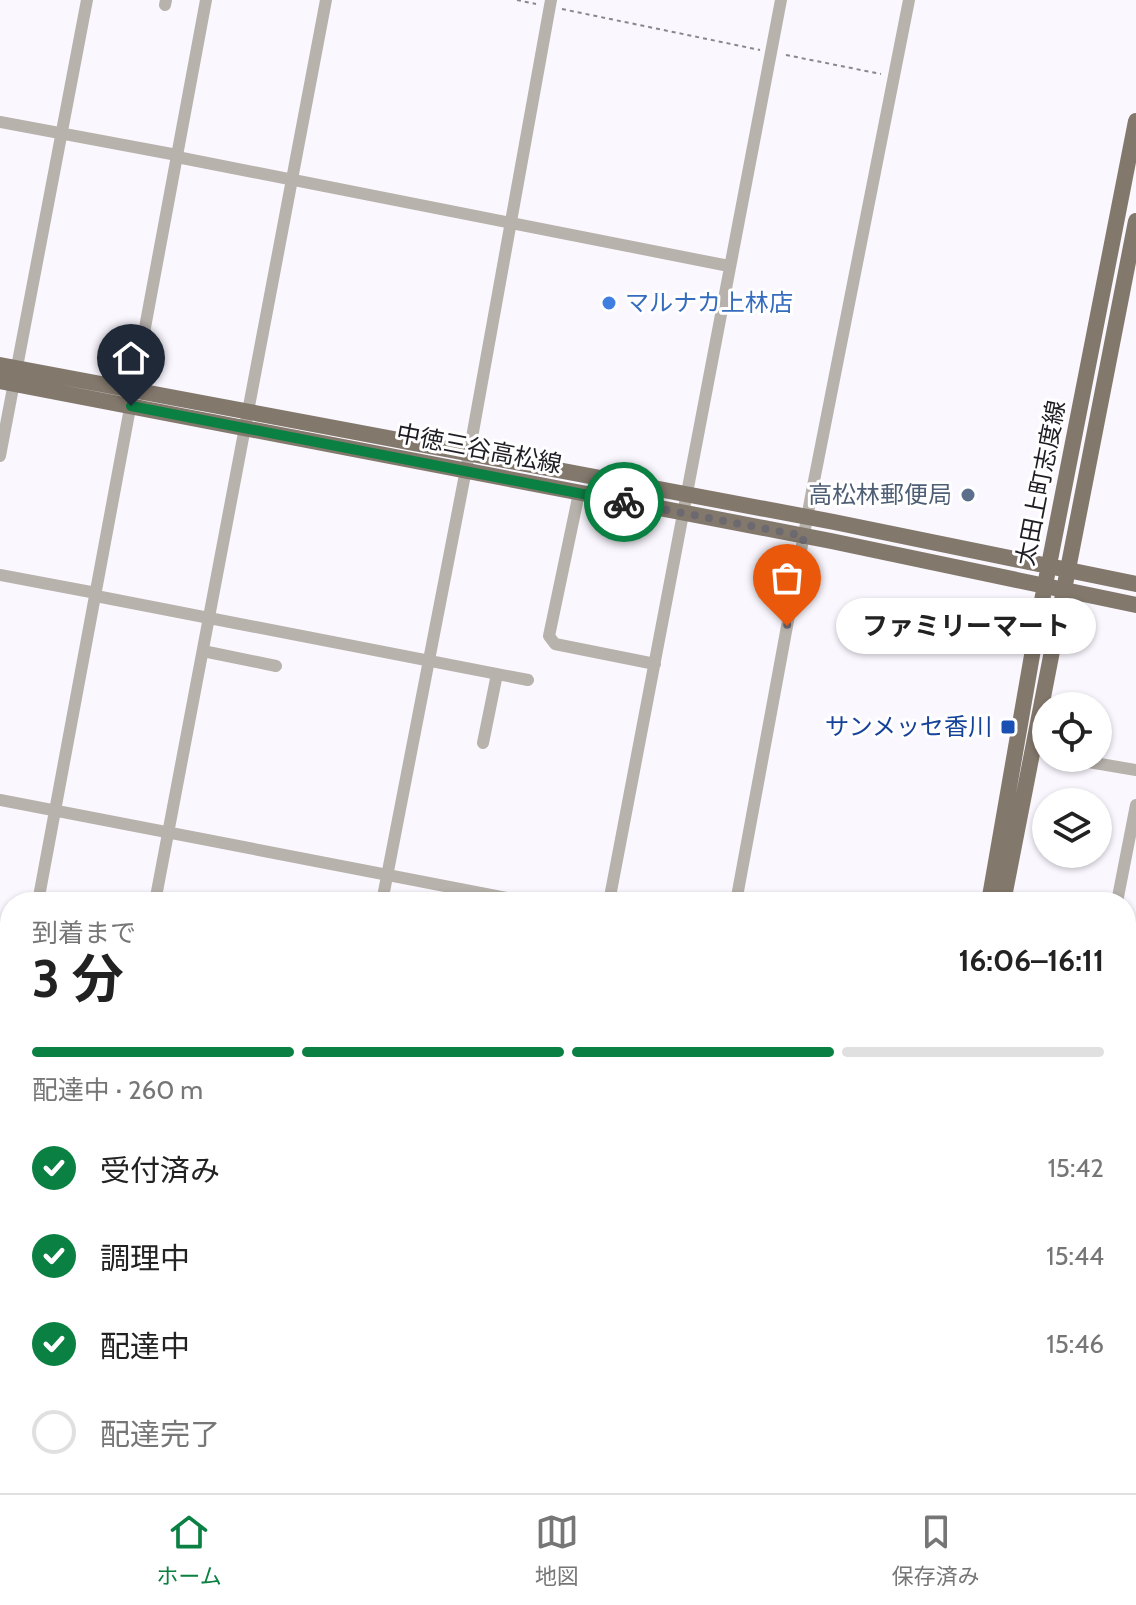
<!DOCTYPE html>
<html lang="ja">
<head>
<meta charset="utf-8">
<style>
  body { margin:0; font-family:Cabin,"Noto Sans JP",sans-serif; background:#f6f6f6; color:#222; height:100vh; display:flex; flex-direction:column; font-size:30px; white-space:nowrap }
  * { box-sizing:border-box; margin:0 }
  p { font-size:26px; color:#767676 }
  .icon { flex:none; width:44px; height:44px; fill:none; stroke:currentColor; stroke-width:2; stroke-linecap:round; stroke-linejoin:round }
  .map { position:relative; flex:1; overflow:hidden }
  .panel { position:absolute; left:0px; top:892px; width:1136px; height:602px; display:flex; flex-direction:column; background:#fff; border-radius:32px 32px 0 0; box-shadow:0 2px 6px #0004 }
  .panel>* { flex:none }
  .controls { position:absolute; left:1032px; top:692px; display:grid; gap:16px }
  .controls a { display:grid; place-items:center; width:80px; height:80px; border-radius:50%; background:#fff; box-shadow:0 2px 6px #0004; font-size:40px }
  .pin { position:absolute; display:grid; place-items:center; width:68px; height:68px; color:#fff; margin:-82px -34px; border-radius:50% 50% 50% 0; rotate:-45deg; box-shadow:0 0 8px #0007 }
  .pin .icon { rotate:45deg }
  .courier { position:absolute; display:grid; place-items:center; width:80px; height:80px; margin:-40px; border:6px solid #0b8043; border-radius:50%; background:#fff; color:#222; box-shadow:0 2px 10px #0007 }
  .bubble { position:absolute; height:56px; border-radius:28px; background:#fff; box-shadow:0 2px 6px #0004; font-size:26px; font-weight:700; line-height:56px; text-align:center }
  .head em { font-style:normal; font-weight:700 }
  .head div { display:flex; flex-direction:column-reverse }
  .head { display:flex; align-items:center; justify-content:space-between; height:136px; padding:0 32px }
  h1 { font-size:52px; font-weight:700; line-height:60px }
  .bar { display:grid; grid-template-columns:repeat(4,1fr); gap:12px 8px; align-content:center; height:96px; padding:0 32px }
  .bar i { height:10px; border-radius:6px; background:#e0e0e0 }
  .bar .active { background:#0b8043 }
  .bar p { grid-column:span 4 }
  ol { padding:0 32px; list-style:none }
  li { display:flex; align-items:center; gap:24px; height:88px }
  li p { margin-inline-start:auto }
  li .icon { padding:8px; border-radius:50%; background:#0b8043; color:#fff; stroke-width:4 }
  li:last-child { color:#767676 }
  li i { width:44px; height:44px; border:4px solid #e0e0e0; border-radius:50% }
  .tabs { display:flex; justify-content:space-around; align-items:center; height:112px; border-top:2px solid #e0e0e0; background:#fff; font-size:22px; color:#767676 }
  .tabs a { display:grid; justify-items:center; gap:4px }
  .tabs .active { color:#0b8043 }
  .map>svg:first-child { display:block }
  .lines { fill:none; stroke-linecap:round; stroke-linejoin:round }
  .river { stroke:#91e2f8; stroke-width:22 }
  .path { stroke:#89878d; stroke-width:2; stroke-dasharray:4 4; stroke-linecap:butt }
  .minor { stroke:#b8b2ac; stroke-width:12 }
  .major { stroke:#83786c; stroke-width:16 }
  .done { stroke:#6c6970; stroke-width:8; stroke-dasharray:0 14.4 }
  .route { stroke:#0b8043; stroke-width:10 }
  .shop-dot { fill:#3f7fe0; stroke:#fff; stroke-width:3 }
  .service-dot { fill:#5c6f8a; stroke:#fff; stroke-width:3 }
  .transit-dot { fill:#1a4fb4; stroke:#fff; stroke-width:3 }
  .labels { text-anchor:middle; stroke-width:6; stroke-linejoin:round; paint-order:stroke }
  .shop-label { font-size:24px; fill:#366cbe; stroke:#fff; text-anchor:start }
  .street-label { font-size:24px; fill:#1f1d23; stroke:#fff }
  .service-label { font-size:24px; fill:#4e5e75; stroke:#fff; text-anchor:end }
  .transit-label { font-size:24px; fill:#164399; stroke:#fff; text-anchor:end }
</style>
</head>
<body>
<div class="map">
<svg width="1136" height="1493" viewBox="0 0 1136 1493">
  <rect width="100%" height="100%" fill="#faf7fe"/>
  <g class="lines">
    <path class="river" d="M 0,1285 L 10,1299
      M 173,1484 L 185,1493"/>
    <path class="path" d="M 517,0 L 536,4
      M 562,9 L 760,50
      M 786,55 L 881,74"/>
    <path class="minor" d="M 165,5 L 166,0
      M 0,122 L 177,155
      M 177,157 L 729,266
      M 0,456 L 87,0
      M 579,493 L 549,636 L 555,644 L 655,664
      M 0,575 L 96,593
      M 96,596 L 528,680
      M 203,651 L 276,666
      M 483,743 L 497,674
      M 1065,758 L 1136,770
      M 0,800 L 528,902
      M 38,902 L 206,0
      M 155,902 L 326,0
      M 382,902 L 469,454 L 551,0
      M 609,902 L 781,0
      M 736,902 L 812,491 L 909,0
      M 1117,902 L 1136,805
      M 1126,1000 L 1136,996
      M 0,1100 L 10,1046
      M 0,1227 L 10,1231
      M 0,1235 L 10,1264
      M 0,1347 L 10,1357
      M 1126,1389 L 1136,1390
      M 0,1401 L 10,1411
      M 1126,1428 L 1136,1435
      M 81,1484 L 90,1493
      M 140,1484 L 153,1493
      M 234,1484 L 246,1493
      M 33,1493 L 39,1484
      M 99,1493 L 107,1484
      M 342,1493 L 347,1484
      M 384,1493 L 390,1485
      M 531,1493 L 538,1484
      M 1059,1493 L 1065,1484"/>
    <path class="major" d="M 0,365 L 834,522 L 1136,584
      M 0,381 L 831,541 L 1136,605
      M 989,902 L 1038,621 L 1136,121
      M 1003,902 L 1136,221
      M 837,1493 L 842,1484
      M 867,1493 L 872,1484"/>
  </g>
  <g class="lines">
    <path class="done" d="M 624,502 L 804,536 L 787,626"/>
    <path class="route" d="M 131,406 L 624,502"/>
  </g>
  <circle class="shop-dot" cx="609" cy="303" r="8"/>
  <circle class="service-dot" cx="968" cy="495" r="8"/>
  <rect class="transit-dot" x="1000" y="719" width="16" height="16" rx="4"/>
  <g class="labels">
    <g class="shop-label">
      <text x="625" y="311">マルナカ上林店</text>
    </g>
    <g class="street-label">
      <text transform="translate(479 449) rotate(11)" y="8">中徳三谷高松線</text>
      <text transform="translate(1041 483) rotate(-79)" y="8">太田上町志度線</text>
    </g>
    <g class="service-label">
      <text x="952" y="503">高松林郵便局</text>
    </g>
    <g class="transit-label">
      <text x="992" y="735">サンメッセ香川</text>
    </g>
  </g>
</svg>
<div class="controls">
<a><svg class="icon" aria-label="locate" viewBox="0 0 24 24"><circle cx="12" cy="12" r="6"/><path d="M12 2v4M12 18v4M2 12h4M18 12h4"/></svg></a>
<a><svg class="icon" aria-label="layers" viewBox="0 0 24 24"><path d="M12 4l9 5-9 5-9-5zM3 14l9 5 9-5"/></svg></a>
</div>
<div class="pin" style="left:787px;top:626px;background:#ea580c"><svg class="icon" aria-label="bag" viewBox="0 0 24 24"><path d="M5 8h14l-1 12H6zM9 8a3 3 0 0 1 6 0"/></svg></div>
<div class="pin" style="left:131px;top:406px;background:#1f2937"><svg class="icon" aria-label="home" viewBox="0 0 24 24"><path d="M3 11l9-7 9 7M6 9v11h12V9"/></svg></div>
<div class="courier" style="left:624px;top:502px"><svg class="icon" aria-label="bike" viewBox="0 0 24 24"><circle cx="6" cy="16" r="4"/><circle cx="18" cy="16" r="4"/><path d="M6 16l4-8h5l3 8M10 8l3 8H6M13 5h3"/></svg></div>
<div class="bubble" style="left:836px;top:598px;width:260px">ファミリーマート</div>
<section class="panel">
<div class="head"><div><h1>3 分</h1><p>到着まで</p></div><em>16:06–16:11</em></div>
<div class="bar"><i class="active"></i><i class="active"></i><i class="active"></i><i></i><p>配達中 · 260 m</p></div>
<ol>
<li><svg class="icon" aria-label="check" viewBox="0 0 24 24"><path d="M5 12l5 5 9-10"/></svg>受付済み<p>15:42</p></li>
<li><svg class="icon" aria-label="check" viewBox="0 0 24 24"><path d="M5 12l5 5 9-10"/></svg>調理中<p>15:44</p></li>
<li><svg class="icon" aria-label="check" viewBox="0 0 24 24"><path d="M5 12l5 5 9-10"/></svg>配達中<p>15:46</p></li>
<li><i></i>配達完了</li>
</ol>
</section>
</div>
<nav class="tabs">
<a class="active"><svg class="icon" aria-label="home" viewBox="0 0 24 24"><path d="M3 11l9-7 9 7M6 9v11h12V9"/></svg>ホーム</a>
<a><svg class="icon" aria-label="map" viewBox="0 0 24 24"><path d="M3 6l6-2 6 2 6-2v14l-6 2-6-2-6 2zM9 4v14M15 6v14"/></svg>地図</a>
<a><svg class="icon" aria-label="saved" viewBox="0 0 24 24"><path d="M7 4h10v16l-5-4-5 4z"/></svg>保存済み</a>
</nav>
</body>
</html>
